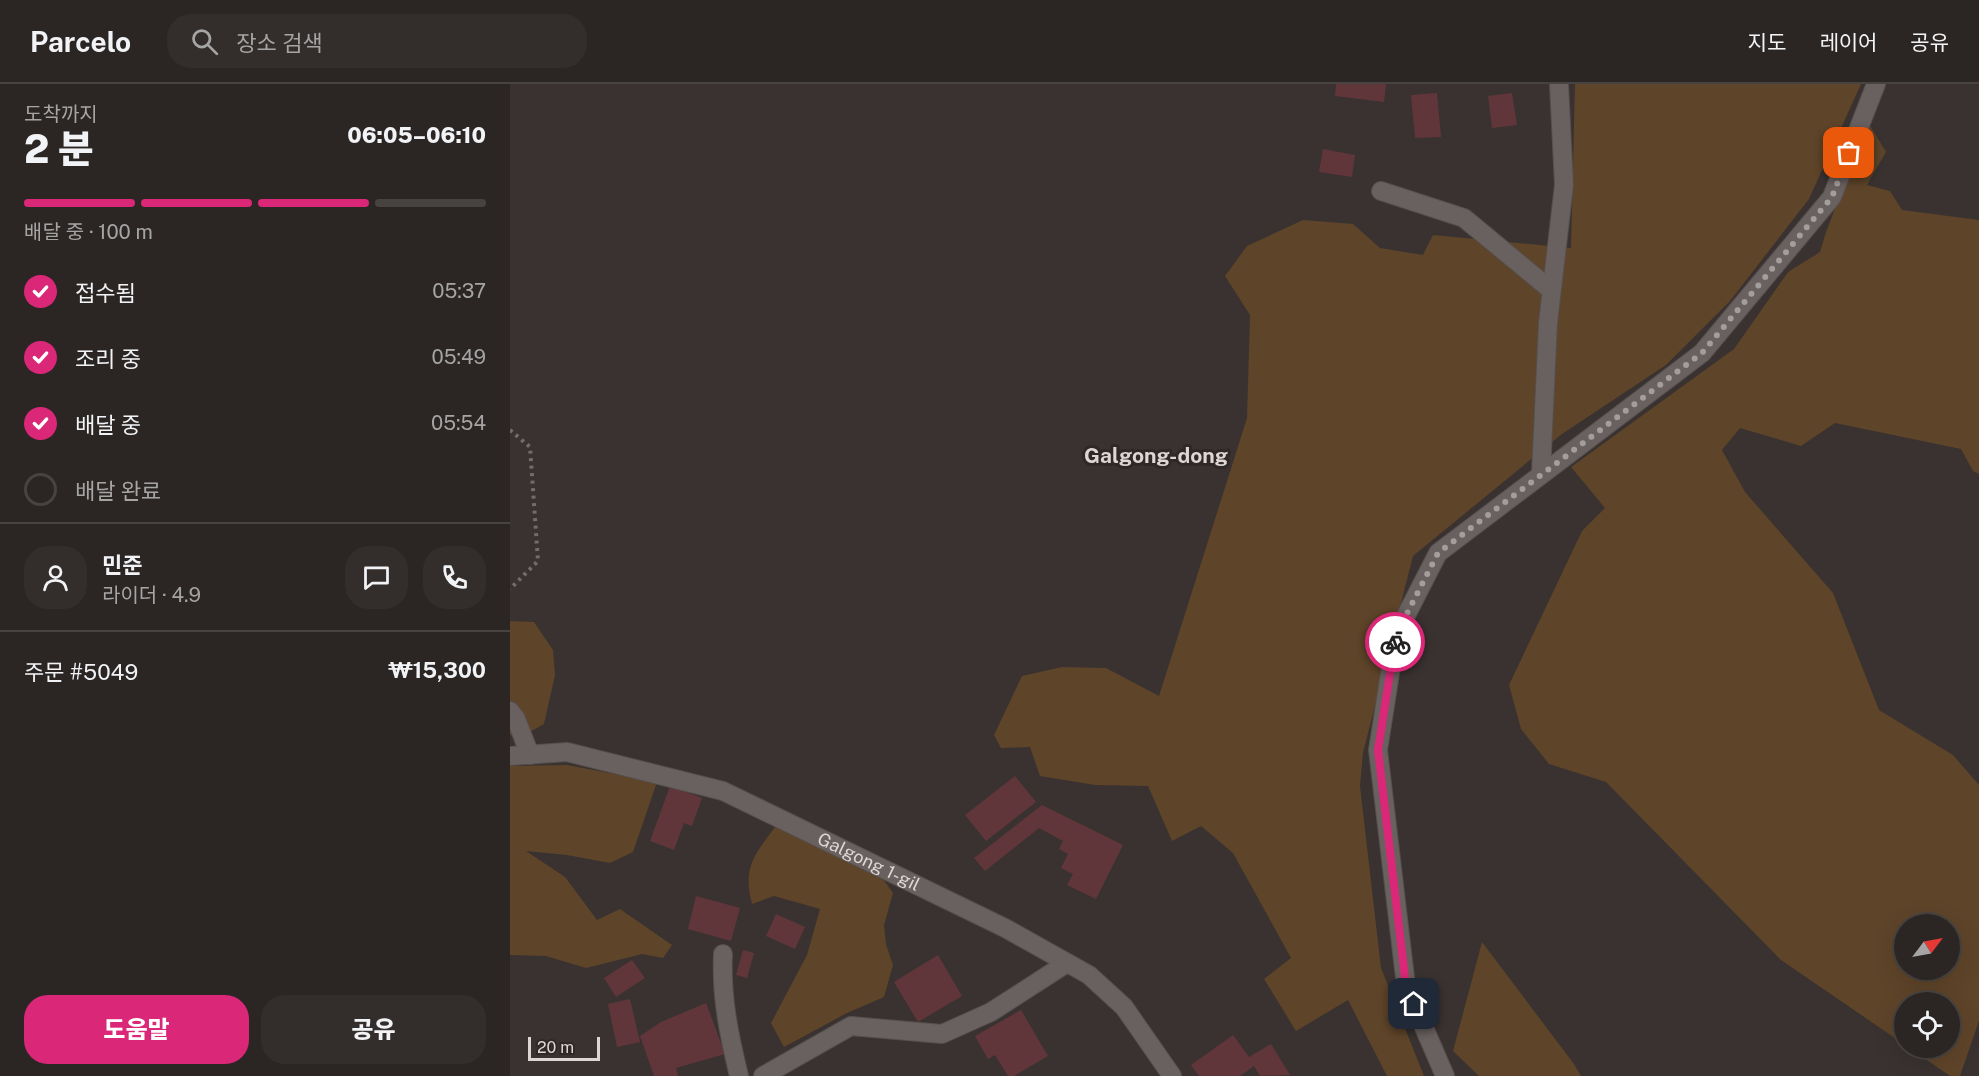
<!DOCTYPE html>
<html lang="ko">
<head>
<meta charset="utf-8">
<style>
  body { margin:0; font-family:"Public Sans","Noto Sans KR",sans-serif; background:#332e2c; color:#f1f3f6; height:100vh; display:flex; flex-direction:column; font-size:22px; white-space:nowrap }
  * { box-sizing:border-box; margin:0 }
  p { font-size:20px; color:#a6a5a6 }
  .icon { flex:none; width:33px; height:33px; fill:none; stroke:currentColor; stroke-width:2; stroke-linecap:round; stroke-linejoin:round }
  .map { position:relative; flex:1; overflow:hidden }
  .side { display:flex; flex-direction:column; background:#2b2624; width:510px }
  .side>* { flex:none }
  .needle { width:39px; rotate:58deg }
  .buttons { position:absolute; left:1384px; top:830px; display:grid; gap:12px }
  .buttons a { display:grid; place-items:center; width:66px; height:66px; border-radius:50%; background:#2b2624; box-shadow:0 6px 24px #0002,0 0 0 2px #474341; font-size:30px }
  .scale { position:absolute; left:18px; bottom:15px; width:72px; box-sizing:border-box; padding-left:6px; border:3px solid #dcd7d6; border-top:0; font-size:16px; line-height:21px; white-space:nowrap; color:#dcd7d6; -webkit-text-stroke:4px #2f2827; paint-order:stroke }
  .pin { position:absolute; display:grid; place-items:center; width:51px; height:51px; color:#fff; margin:-26px; border-radius:12px; box-shadow:0 3px 9px #0006 }
  .courier { position:absolute; display:grid; place-items:center; width:60px; height:60px; margin:-30px; border:4px solid #db2777; border-radius:50%; background:#fff; color:#222; box-shadow:0 2px 8px #0007 }
  .headline em { font-style:normal; font-weight:800 }
  .headline div { display:flex; flex-direction:column-reverse }
  .headline { display:flex; align-items:center; justify-content:space-between; height:102px; padding:0 24px }
  h1 { font-size:39px; font-weight:800; line-height:45px }
  .bar { display:grid; grid-template-columns:repeat(4,1fr); gap:9px 6px; align-content:center; height:72px; padding:0 24px }
  .bar i { height:8px; border-radius:4px; background:#474341 }
  .bar .selected { background:#db2777 }
  .bar p { grid-column:span 4 }
  .line { display:flex; align-items:center; gap:15px; padding:0 24px; border-top:2px solid #474341 }
  .line div { flex:1 }
  .round { display:grid; place-items:center; flex:none; width:63px; height:63px; border-radius:24px; background:#332e2c }
  ol { padding:0 24px; list-style:none }
  li { display:flex; align-items:center; gap:18px; height:66px }
  li p { margin-inline-start:auto }
  li .icon { padding:6px; border-radius:50%; background:#db2777; color:#fff; stroke-width:4 }
  li:last-child { color:#a6a5a6 }
  li i { width:33px; height:33px; border:3px solid #474341; border-radius:50% }
  .cta { display:flex; gap:12px; margin-top:auto; padding:12px 24px }
  .cta a { flex:1; height:69px; border-radius:24px; background:#db2777; color:#fff; font-size:24px; font-weight:800; line-height:69px; text-align:center }
  .cta a+a { background:#332e2c; color:#f1f3f6 }
  header { display:flex; align-items:center; gap:36px; box-sizing:border-box; height:84px; padding:0 30px; background:#2b2624; border-bottom:2px solid #474341 }
  header strong { font-size:28px }
  nav { display:flex; gap:33px; margin-inline-start:auto; font-size:21px }
  .search { width:420px; height:54px; background:#332e2c; display:flex; align-items:center; gap:15px; box-sizing:border-box; padding:0 21px; border-radius:24px; color:#a6a5a6; font-size:22px }
  main { display:flex; flex:1; min-height:0 }
  .map>svg:first-child { display:block }
  .green { fill:#5e4429; fill-rule:evenodd }
  .building { fill:#61363b }
  .lines { fill:none; stroke-linecap:round; stroke-linejoin:round }
  .minor-casing { stroke:#554f4d; stroke-width:20 }
  .path { stroke:#726c6a; stroke-width:4; stroke-dasharray:3 4.5; stroke-linecap:butt }
  .minor { stroke:#69615f; stroke-width:18 }
  .done { stroke:#a39d9c; stroke-width:6; stroke-dasharray:0 10.8 }
  .route { stroke:#db2777; stroke-width:8 }
  .labels { text-anchor:middle; stroke-width:6; stroke-linejoin:round; paint-order:stroke }
  .street-label { font-size:18px; fill:#dcd7d6; stroke:#2f2827 }
  .quarter-label { font-size:21px; font-weight:bold; fill:#dcd7d6; stroke:#2f2827 }
</style>
</head>
<body>
<header>
<strong>Parcelo</strong>
<div class="search"><svg class="icon" aria-label="search" viewBox="0 0 24 24"><circle cx="10" cy="10" r="6"/><path d="M15 15l6 6"/></svg>장소 검색</div>
<nav><a>지도</a><a>레이어</a><a>공유</a></nav>
</header>
<main>
<section class="side">
<div class="headline"><div><h1>2 분</h1><p>도착까지</p></div><em>06:05–06:10</em></div>
<div class="bar"><i class="selected"></i><i class="selected"></i><i class="selected"></i><i></i><p>배달 중 · 100 m</p></div>
<ol>
<li><svg class="icon" aria-label="check" viewBox="0 0 24 24"><path d="M5 12l5 5 9-10"/></svg>접수됨<p>05:37</p></li>
<li><svg class="icon" aria-label="check" viewBox="0 0 24 24"><path d="M5 12l5 5 9-10"/></svg>조리 중<p>05:49</p></li>
<li><svg class="icon" aria-label="check" viewBox="0 0 24 24"><path d="M5 12l5 5 9-10"/></svg>배달 중<p>05:54</p></li>
<li><i></i>배달 완료</li>
</ol>
<div class="line" style="height:108px"><a class="round"><svg class="icon" aria-label="person" viewBox="0 0 24 24"><circle cx="12" cy="8" r="4"/><path d="M4 21q1-7 8-7t8 7"/></svg></a><div><b>민준</b><p>라이더 · 4.9</p></div><a class="round"><svg class="icon" aria-label="chat" viewBox="0 0 24 24"><path d="M4 5h16v11H9l-5 4z"/></svg></a><a class="round"><svg class="icon" aria-label="phone" viewBox="0 0 24 24"><path d="M5 4h4l2 5-3 2q2 4 5 5l2-3 5 2v4C11 20 4 13 5 4z"/></svg></a></div>
<div class="line" style="height:78px"><div>주문 #5049</div><b>₩15,300</b></div>
<div class="cta"><a>도움말</a><a>공유</a></div>
</section>
<div class="map">
<svg width="1469" height="992" viewBox="0 0 1469 992">
  <rect width="100%" height="100%" fill="#393230"/>
  <path class="green" d="M 1065,0 L 1351,0 L 1299,115 L 1220,217 L 1156,281 L 1052,350 L 903,472 L 853,669 L 850,702 L 871,884 L 914,992 L 877,992 L 838,916 L 786,947 L 754,895 L 781,874 L 723,769 L 691,742 L 662,757 L 638,702 L 585,701 L 530,692 L 520,663 L 491,664 L 484,651 L 512,592 L 552,583 L 596,584 L 649,612 L 737,334 L 740,231 L 715,192 L 737,162 L 793,136 L 843,140 L 870,164 L 913,171 L 923,151 L 1061,164 Z
    M 1358,38 L 1376,68 L 1357,101 L 1380,107 L 1392,126 L 1469,136 L 1469,390 L 1463,387 L 1451,365 L 1325,339 L 1291,362 L 1230,344 L 1212,366 L 1235,408 L 1323,509 L 1369,626 L 1443,671 L 1469,701 L 1469,937 L 1450,992 L 1440,992 L 1398,963 L 1440,963 L 1440,918 L 1395,918 L 1395,961 L 1271,876 L 1096,698 L 1039,680 L 1011,645 L 999,601 L 1072,447 L 1095,424 L 1061,383 L 1224,265 L 1278,188 L 1310,168 L 1316,148 ZM 1395,840 L 1440,840 L 1440,885 L 1395,885 Z
    M 0,537 L 24,538 L 43,566 L 45,591 L 34,640 L 11,653 L 0,651 Z
    M 57,681 L 147,698 L 123,768 L 100,779 L 57,771 L 16,767 L 55,793 L 87,836 L 110,825 L 162,861 L 153,874 L 132,870 L 76,884 L 36,872 L 0,871 L 0,682 Z
    M 266,742 L 365,784 L 383,809 L 374,841 L 376,860 L 383,881 L 374,913 L 337,929 L 274,963 L 261,939 L 297,871 L 310,825 L 264,812 L 242,820 C 232,783 245,770 266,742 Z
    M 972,858 L 1064,980 L 1071,992 L 969,992 L 943,967 Z"/>
  <path class="building" d="M 826,0 L 876,0 L 874,18 L 825,12 Z
    M 927,9 L 931,53 L 905,54 L 901,11 Z
    M 1002,9 L 1007,41 L 982,44 L 978,12 Z
    M 813,65 L 845,71 L 842,93 L 809,88 Z
    M 505,692 L 526,718 L 476,757 L 455,731 Z
    M 160,702 L 192,714 L 182,742 L 174,739 L 164,766 L 140,757 Z
    M 532,721 L 613,761 L 586,815 L 557,801 L 563,790 L 551,784 L 558,770 L 549,765 L 553,757 L 529,744 L 475,787 L 464,774 Z
    M 186,812 L 230,824 L 221,857 L 178,845 Z
    M 266,830 L 295,843 L 285,865 L 256,852 Z
    M 233,866 L 244,869 L 237,894 L 226,891 Z
    M 428,871 L 452,912 L 408,938 L 384,898 Z
    M 122,876 L 135,894 L 106,913 L 94,894 Z
    M 120,915 L 130,958 L 107,963 L 98,920 Z
    M 196,919 L 215,970 L 166,984 L 168,992 L 144,992 L 130,952 L 151,938 Z
    M 511,926 L 538,972 L 504,992 L 498,992 L 485,971 L 478,975 L 465,952 Z
    M 723,951 L 739,973 L 761,960 L 780,991 L 750,992 L 744,982 L 730,992 L 689,992 L 681,981 Z"/>
  <g class="lines">
    <defs>
      <g id="minor">
        <path d="M 871,107 L 954,134 L 1041,206"/>
        <path d="M 1031,389 L 1038,239 L 1054,101 L 1049,0"/>
        <path d="M 0,627 L 6,635 L 20,671"/>
        <path id="s1" d="M 0,672 L 57,668 L 213,707 L 495,844 L 579,891 L 614,923 L 662,992"/>
        <path d="M 213,870 C 211,913 219,951 229,992"/>
        <path d="M 253,992 L 341,942 L 432,950 L 481,928 L 557,879"/>
        <path d="M 935,992 L 896,902 L 868,666 L 886,551 L 928,469 L 1192,269 L 1322,113 L 1366,0"/>
      </g>
    </defs>
    <use href="#minor" class="minor-casing"/>
    <path class="path" d="M 0,346 L 20,363 L 28,477 L 0,505"/>
    <use href="#minor" class="minor"/>
  </g>
  <g class="lines">
    <path class="done" d="M 885,558 L 886,551 L 928,469 L 1192,269 L 1322,113 L 1339,69"/>
    <path class="route" d="M 885,558 L 868,666 L 896,902 L 904,920"/>
  </g>
  <g class="labels">
    <g class="street-label">
      <text dy="6" stroke="none"><textPath href="#s1" startOffset="380">Galgong 1-gil</textPath></text>
    </g>
    <g class="quarter-label">
      <text x="646" y="379">Galgong-dong</text>
    </g>
  </g>
</svg>
<div class="buttons">
<a><svg class="needle" viewBox="-14 -14 28 28"><path d="M0-13l5 13h-10z" fill="#e53935"/><path d="M0 13l5-13h-10z" fill="#a6a5a6"/></svg></a>
<a><svg class="icon" aria-label="locate" viewBox="0 0 24 24"><circle cx="12" cy="12" r="6"/><path d="M12 2v4M12 18v4M2 12h4M18 12h4"/></svg></a>
</div>
<div class="scale">20 m</div>
<div class="pin" style="left:1339px;top:69px;background:#ea580c"><svg class="icon" aria-label="bag" viewBox="0 0 24 24"><path d="M5 8h14l-1 12H6zM9 8a3 3 0 0 1 6 0"/></svg></div>
<div class="pin" style="left:904px;top:920px;background:#1f2937"><svg class="icon" aria-label="home" viewBox="0 0 24 24"><path d="M3 11l9-7 9 7M6 9v11h12V9"/></svg></div>
<div class="courier" style="left:885px;top:558px"><svg class="icon" aria-label="bike" viewBox="0 0 24 24"><circle cx="6" cy="16" r="4"/><circle cx="18" cy="16" r="4"/><path d="M6 16l4-8h5l3 8M10 8l3 8H6M13 5h3"/></svg></div>
</div>
</main>
</body>
</html>
